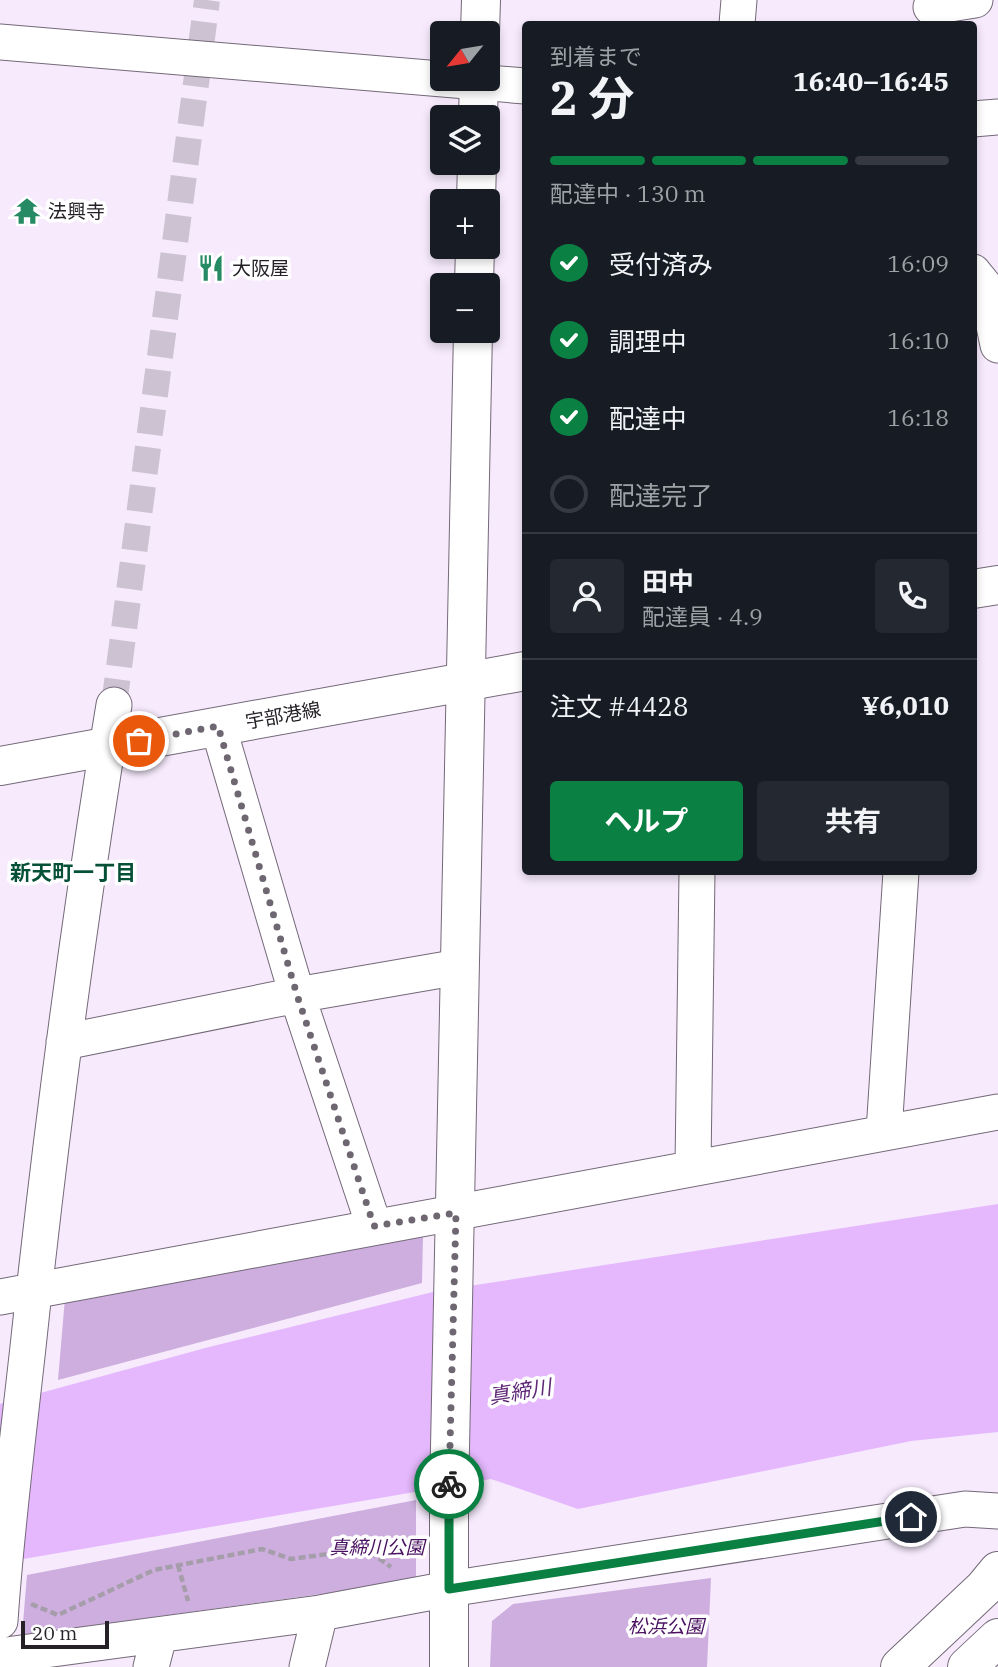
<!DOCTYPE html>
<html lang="ja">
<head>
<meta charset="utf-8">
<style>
  body { margin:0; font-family:"IBM Plex Serif","Noto Sans JP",serif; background:#242831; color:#f1f3f6; height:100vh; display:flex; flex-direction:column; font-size:26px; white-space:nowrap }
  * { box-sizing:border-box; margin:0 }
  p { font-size:23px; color:#9ea1a6 }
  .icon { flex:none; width:38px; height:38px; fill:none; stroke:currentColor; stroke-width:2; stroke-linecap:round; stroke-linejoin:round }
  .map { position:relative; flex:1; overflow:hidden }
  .sheet { position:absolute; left:522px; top:21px; width:455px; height:854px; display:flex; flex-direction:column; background:#171b24; border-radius:7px; box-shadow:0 4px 10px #0003 }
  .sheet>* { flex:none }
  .needle { width:46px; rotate:240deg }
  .controls { position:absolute; left:430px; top:21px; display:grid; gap:14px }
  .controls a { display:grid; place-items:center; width:70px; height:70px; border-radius:7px; background:#171b24; box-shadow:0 4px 10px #0003; font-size:35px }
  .scale { position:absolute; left:21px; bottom:18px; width:88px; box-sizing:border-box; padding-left:7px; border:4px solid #252127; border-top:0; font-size:19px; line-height:24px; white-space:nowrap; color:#252127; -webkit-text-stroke:5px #fff; paint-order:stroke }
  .pin { position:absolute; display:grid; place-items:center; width:60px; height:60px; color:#fff; margin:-30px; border:4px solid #fff; border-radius:50%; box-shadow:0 2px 7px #0007 }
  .courier { position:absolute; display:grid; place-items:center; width:70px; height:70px; margin:-35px; border:5px solid #0b8043; border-radius:50%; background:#fff; color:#222; box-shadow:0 2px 9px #0007 }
  .head em { font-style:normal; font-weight:700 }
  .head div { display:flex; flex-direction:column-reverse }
  .head { display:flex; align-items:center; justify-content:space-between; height:119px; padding:0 28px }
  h1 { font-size:46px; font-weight:700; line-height:52px }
  .bar { display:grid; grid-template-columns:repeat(4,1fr); gap:10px 7px; align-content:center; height:84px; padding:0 28px }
  .bar i { height:9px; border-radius:5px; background:#363941 }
  .bar .active { background:#0b8043 }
  .bar p { grid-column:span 4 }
  .line { display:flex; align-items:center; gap:18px; padding:0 28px; border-top:2px solid #363941 }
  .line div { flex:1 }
  .round { display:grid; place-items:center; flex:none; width:74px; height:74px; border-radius:7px; background:#242831 }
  ol { padding:0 28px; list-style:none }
  li { display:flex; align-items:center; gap:21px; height:77px }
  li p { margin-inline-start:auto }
  li .icon { padding:7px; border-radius:50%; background:#0b8043; color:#fff; stroke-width:4 }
  li:last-child { color:#9ea1a6 }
  li i { width:38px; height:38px; border:4px solid #363941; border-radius:50% }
  .action { display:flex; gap:14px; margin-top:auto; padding:14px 28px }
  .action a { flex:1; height:80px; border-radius:7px; background:#0b8043; color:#fff; font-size:28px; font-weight:700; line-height:80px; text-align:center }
  .action a+a { background:#242831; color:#f1f3f6 }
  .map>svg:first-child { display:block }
  .green { fill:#cdaede }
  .water { fill:#e5b8fd }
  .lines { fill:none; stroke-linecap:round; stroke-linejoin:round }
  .pedestrian-tunnel { stroke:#ccc2d1; stroke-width:26; stroke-dasharray:26 13; stroke-linecap:butt }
  .minor-casing { stroke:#736978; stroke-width:37 }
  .tertiary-casing { stroke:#736978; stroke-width:40 }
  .primary-casing { stroke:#736978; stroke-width:40 }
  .path { stroke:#a69dab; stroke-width:4.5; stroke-dasharray:7 3.5; stroke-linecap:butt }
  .minor { stroke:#fff; stroke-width:35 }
  .tertiary { stroke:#fff; stroke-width:38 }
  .primary { stroke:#fff; stroke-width:38 }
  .done { stroke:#6e6772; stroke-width:7; stroke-dasharray:0 12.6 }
  .route { stroke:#0b8043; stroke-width:9 }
  .labels { text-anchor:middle; stroke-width:7; stroke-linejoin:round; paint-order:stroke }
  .poi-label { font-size:19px; fill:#252127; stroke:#fff; text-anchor:start }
  .street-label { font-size:19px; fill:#252127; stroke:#fff }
  .park-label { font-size:19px; font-style:italic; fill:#491060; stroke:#fff }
  .neighbourhood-label { font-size:21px; font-weight:bold; fill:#055037; stroke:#fff }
  .water-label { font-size:21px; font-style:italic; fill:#5e2877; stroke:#fff }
</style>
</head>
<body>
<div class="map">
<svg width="998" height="1667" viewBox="0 0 998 1667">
  <rect width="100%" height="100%" fill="#f6eafc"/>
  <path class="green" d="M 423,1235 L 422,1283 L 58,1380 L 65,1298 Z
    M 416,1500 L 416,1581 L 22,1635 L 27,1575 Z
    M 711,1578 L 707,1667 L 490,1667 L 492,1621 L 513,1604 Z"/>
  <path class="water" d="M 998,1204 L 998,1432 L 911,1441 L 578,1509 L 491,1479 L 0,1563 L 0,1404 L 209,1347 L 437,1291 Z"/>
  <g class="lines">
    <path class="pedestrian-tunnel" d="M 114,705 L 207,0"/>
    <defs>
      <path id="minor" d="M 931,7 L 975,0
        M 737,24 L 739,0
        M 0,42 L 525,86
        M 973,119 L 998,117
        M 973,272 L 986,288 L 998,345
        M 218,726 L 297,995 L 374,1226
        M 64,1042 L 297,995 L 459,967
        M 884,1132 L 901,872
        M 693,1167 L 697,872
        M 0,1297 L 998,1112
        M 0,1621 C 6,1530 18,1438 28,1347 C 51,1132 79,918 114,705
        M 0,1656 L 320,1613 L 449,1589 L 965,1509 L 998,1511
        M 151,1667 L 159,1636
        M 307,1667 L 320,1613"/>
      <path id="tertiary" d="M 480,33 L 481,0
        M 478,117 L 479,79
        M 476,201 L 477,163
        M 474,285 L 475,247
        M 449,1667 L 449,1496 L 473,331
        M 900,1667 L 984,1588 L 998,1571
        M 967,1667 L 998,1638"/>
      <path id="primary" d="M 973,589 L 998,585
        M 0,766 L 525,671"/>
    </defs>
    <use href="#minor" class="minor-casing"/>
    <use href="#tertiary" class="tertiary-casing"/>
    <use href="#primary" class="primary-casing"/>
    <path class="path" d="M 178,1565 L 188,1601
      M 31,1604 L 58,1615 L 154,1570 L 262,1549 L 291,1559 L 366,1549 L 391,1567"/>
    <use href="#minor" class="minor"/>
    <use href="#tertiary" class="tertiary"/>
    <use href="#primary" class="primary"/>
  </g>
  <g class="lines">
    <path class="done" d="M 139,741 L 218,726 L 297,995 L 374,1226 L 456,1213 L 449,1484"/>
    <path class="route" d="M 449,1484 L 449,1589 L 911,1517"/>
  </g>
  <defs>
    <symbol id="temple-bare" viewBox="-9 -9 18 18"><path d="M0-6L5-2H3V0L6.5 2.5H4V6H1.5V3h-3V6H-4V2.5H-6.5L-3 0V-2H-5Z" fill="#268a64" stroke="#fff" stroke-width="2.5" paint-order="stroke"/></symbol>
    <symbol id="restaurant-bare" viewBox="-9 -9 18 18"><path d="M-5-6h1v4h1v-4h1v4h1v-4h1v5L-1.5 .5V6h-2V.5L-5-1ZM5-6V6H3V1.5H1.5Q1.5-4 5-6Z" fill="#268a64" stroke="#fff" stroke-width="2.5" paint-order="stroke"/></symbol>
  </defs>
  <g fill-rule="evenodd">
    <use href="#temple-bare" x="8" y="192" width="38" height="38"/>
    <use href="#restaurant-bare" x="192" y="249" width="38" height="38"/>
  </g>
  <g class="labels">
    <g class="poi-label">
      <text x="48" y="218">法興寺</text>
      <text x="232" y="275">大阪屋</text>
    </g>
    <g class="street-label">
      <text transform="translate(283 715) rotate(-10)" y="7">宇部港線</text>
    </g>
    <g class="park-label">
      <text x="377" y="1554">真締川公園</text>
      <text x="666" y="1633">松浜公園</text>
    </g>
    <g class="neighbourhood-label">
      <text x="73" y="880">新天町一丁目</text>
    </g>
    <g class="water-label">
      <text transform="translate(520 1392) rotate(-9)" y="7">真締川</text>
    </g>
  </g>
</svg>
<div class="controls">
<a><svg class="needle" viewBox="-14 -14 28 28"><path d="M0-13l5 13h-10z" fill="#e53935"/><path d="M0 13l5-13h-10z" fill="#9ea1a6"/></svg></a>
<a><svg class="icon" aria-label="layers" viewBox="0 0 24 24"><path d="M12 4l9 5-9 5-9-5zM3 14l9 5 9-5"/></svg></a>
<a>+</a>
<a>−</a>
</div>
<div class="scale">20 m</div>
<div class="pin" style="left:139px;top:741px;background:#ea580c"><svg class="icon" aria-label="bag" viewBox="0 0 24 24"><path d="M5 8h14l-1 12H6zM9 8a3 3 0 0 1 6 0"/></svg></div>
<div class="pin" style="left:911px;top:1517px;background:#1f2937"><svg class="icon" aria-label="home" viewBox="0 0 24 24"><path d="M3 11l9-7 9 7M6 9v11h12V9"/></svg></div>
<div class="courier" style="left:449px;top:1484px"><svg class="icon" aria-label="bike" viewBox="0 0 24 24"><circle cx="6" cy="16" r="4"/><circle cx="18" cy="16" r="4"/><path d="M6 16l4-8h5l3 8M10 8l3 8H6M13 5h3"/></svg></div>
<section class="sheet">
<div class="head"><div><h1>2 分</h1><p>到着まで</p></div><em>16:40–16:45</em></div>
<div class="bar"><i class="active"></i><i class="active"></i><i class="active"></i><i></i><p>配達中 · 130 m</p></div>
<ol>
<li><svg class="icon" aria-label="check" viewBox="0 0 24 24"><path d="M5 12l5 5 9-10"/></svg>受付済み<p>16:09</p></li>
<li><svg class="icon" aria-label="check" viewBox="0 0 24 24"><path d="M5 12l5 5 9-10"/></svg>調理中<p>16:10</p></li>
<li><svg class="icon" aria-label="check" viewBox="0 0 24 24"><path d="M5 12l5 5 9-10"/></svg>配達中<p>16:18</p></li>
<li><i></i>配達完了</li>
</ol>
<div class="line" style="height:126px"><a class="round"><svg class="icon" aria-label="person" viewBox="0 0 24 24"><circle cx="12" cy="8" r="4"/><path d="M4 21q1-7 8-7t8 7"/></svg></a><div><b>田中</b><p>配達員 · 4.9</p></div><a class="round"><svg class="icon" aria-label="phone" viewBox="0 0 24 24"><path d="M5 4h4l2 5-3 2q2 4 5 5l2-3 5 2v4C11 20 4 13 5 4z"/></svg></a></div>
<div class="line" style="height:91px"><div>注文 #4428</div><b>¥6,010</b></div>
<div class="action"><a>ヘルプ</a><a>共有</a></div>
</section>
</div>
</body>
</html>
